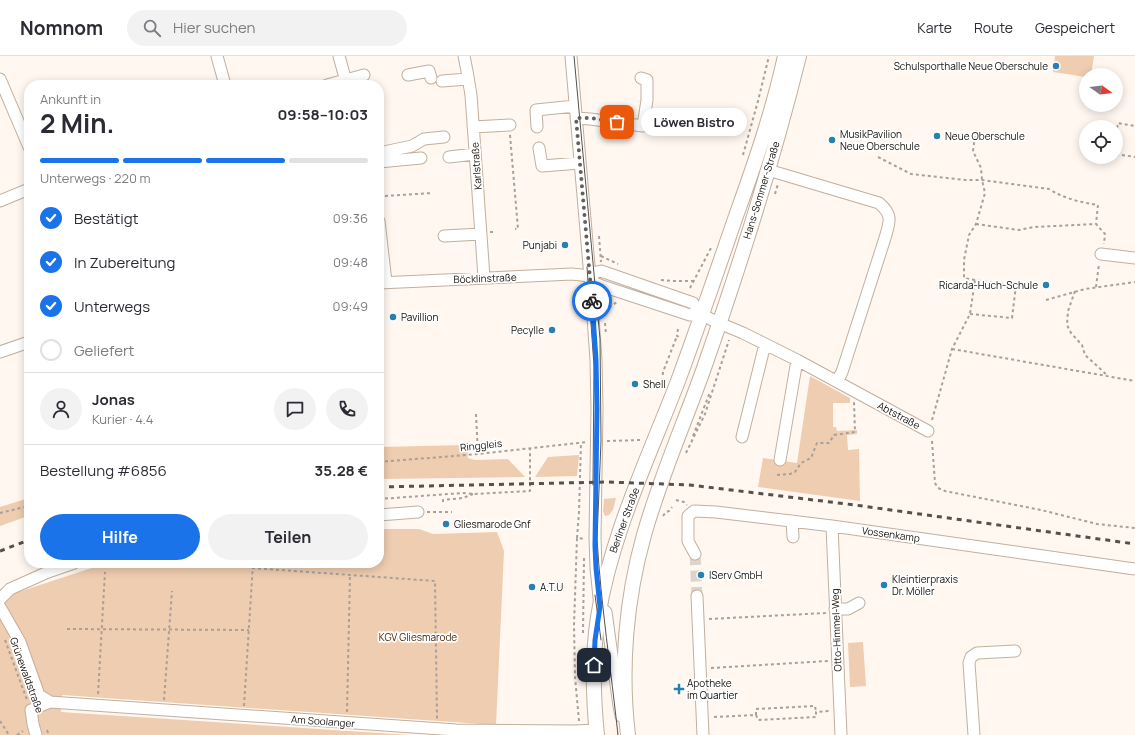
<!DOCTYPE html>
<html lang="de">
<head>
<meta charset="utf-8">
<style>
  body { margin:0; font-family:Manrope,sans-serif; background:#f2f2f3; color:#2b2b33; height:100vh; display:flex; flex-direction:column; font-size:15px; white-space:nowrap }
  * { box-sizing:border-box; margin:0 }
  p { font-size:13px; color:#7c7c81 }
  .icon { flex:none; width:22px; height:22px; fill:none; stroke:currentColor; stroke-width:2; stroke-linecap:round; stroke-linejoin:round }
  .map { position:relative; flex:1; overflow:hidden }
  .panel { position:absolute; left:24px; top:24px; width:360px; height:488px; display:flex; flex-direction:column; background:#fff; border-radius:16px; box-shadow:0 2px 10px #0003 }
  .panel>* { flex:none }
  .needle { width:26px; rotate:105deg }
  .fabs { position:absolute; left:1079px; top:12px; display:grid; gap:8px }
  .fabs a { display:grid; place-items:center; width:44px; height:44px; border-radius:50%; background:#fff; box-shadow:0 2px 10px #0003; font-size:20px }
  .pin { position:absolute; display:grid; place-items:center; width:34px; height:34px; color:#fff; margin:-17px; border-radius:8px; box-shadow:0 2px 6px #0006 }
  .courier { position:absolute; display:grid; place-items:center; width:40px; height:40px; margin:-20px; border:3px solid #1a73e8; border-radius:50%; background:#fff; color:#222; box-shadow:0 1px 5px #0007 }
  .bubble { position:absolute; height:28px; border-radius:14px; background:#fff; box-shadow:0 2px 10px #0003; font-size:13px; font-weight:700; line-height:28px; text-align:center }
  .overview em { font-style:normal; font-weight:700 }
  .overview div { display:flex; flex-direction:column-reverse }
  .overview { display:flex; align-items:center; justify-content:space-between; height:68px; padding:0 16px }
  h1 { font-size:26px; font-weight:700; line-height:30px }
  .bar { display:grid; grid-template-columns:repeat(4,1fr); gap:6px 4px; align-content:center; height:48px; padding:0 16px }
  .bar i { height:5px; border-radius:3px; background:#e1e1e2 }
  .bar .on { background:#1a73e8 }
  .bar p { grid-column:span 4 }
  .line { display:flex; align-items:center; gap:10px; padding:0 16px; border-top:1px solid #e1e1e2 }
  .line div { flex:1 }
  .round { display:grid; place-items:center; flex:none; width:42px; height:42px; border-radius:21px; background:#f2f2f3 }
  ol { padding:0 16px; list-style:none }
  li { display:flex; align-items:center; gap:12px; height:44px }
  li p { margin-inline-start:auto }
  li .icon { padding:4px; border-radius:50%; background:#1a73e8; color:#fff; stroke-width:4 }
  li:last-child { color:#7c7c81 }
  li i { width:22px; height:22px; border:2px solid #e1e1e2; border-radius:50% }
  .cta { display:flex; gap:8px; margin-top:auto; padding:8px 16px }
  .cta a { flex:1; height:46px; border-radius:24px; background:#1a73e8; color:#fff; font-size:16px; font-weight:700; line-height:46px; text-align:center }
  .cta a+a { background:#f2f2f3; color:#2b2b33 }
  header { display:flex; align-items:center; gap:24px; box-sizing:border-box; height:56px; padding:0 20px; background:#fff; border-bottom:1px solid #e1e1e2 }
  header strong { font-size:19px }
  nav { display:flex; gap:22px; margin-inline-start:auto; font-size:14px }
  .search { width:280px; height:36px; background:#f2f2f3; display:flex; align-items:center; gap:10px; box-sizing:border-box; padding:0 14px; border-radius:22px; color:#7c7c81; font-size:15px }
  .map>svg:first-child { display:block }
  .green { fill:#efcdb0 }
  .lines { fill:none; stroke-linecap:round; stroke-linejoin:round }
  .minor-tunnel { stroke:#dcd4cd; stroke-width:11; stroke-dasharray:11 5.5; stroke-linecap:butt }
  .minor-casing { stroke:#c2af9e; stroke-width:13 }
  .major-casing { stroke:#c2af9e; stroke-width:16 }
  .path { stroke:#a8a09a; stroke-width:2; stroke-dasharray:3 3; stroke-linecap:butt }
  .minor { stroke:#fff; stroke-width:11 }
  .major { stroke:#fff; stroke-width:14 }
  .tram { stroke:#57514b; stroke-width:1 }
  .rail { stroke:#57514b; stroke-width:3; stroke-dasharray:5 5; stroke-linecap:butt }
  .done { stroke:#67605a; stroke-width:4; stroke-dasharray:0 7.2 }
  .route { stroke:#1a73e8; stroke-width:5 }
  .poi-dot { fill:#2780ae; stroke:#fff; stroke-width:1.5 }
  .labels { text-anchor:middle; stroke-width:3.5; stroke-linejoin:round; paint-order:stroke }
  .poi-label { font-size:10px; fill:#150f09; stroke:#fff; text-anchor:start }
  .street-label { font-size:10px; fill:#150f09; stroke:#fff }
  .park-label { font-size:10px; fill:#462500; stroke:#fff }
</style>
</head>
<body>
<header>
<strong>Nomnom</strong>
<div class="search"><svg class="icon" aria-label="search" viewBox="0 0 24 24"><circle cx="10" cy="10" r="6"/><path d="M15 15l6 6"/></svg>Hier suchen</div>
<nav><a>Karte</a><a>Route</a><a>Gespeichert</a></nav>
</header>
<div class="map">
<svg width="1135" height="679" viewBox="0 0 1135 679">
  <rect width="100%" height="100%" fill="#fff7f0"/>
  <path class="green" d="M 1055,0 L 1094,0 L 1091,19 L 1086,19 L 1086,21 L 1053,16 Z
    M 810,320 L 850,342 L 850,347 L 833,347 L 833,371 L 836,371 L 837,375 L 857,374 L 857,378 L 847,379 L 848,394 L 859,393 L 860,445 L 758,431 L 763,402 L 797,407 Z
    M 467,389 L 468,402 L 475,404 L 508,403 L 525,421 L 379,423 L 379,391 Z
    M 579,399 L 577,420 L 535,421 L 548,401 Z
    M 29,442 L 29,461 L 28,460 L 0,470 L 0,451 Z
    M 616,442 L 613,454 L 609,459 L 605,460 L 603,455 L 604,443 Z
    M 379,473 L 419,473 L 433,478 L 497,476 L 504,495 L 496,669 L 62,639 L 61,656 L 410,679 L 0,679 L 0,542 L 107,507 L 379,507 Z
    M 863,586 L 866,630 L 850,631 L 848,587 Z"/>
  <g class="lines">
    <path class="minor-tunnel" d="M 695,498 L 697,540"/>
    <defs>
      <path id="minor" d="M 217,0 L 225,29
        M 339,0 L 347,29
        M 464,0 L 467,15 L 471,39 L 484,221
        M 571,0 L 591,233 L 596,304 L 597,353 L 595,481 L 596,512 L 600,551 L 606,556 L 619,650 L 621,660
        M 408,19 L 429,15 L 431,22
        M 0,23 L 29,91
        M 442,25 L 468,23
        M 327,29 L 364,19
        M 576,62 L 590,63 L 643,70 L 647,44 L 647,24 L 641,22
        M 473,71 L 510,69
        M 537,71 L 536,54 L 575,50
        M 539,92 L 542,110 L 580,107
        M 379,97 L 412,90 L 424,83 L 444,81
        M 449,101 L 475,98
        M 379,106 L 421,102
        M 768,114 L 879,147 C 893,159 890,165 885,182 L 842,316 L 837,325
        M 0,145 L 29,133
        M 379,165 L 386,226
        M 444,180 L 481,178
        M 1101,198 L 1135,202
        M 590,220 L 593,217 L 601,215 L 693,247 L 702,259 L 719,267 L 743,277 L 797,304 L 928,375
        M 590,220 L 595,227 L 602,230 L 690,259 L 702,259
        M 379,227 L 572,218 L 590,220
        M 0,296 L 29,286
        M 742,381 L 765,288
        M 780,404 L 797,304
        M 379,459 L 418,456
        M 792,465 L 793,481
        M 832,470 L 841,679
        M 695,498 L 688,485 L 688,460 L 694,455 L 716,456 L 832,470 L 1135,513
        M 697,540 L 703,679
        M 0,543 L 10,533 L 48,516 L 74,507
        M 0,551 L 20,586 L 39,639 L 50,646
        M 835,553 L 848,553 L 859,547
        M 36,679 L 33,668 L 31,654 L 50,646 L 456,674 L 574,675 L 596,674
        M 974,679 L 969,607 L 971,601 L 977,597 L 1015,595"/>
      <path id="major" d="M 597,679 C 593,640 592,600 598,561 C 611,479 648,403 678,325 C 698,271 717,215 736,160 C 755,107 773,55 785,0
        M 628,679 C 620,613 626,543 644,479 C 660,422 684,368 704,312 C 740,209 773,105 799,0"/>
    </defs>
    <use href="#minor" class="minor-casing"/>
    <use href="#major" class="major-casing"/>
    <path class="path" d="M 1116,78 L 1118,67 L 1135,70
      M 510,79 L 518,173 L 515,173
      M 1116,98 L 1135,101
      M 743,99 L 758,45 L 769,0
      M 878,101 L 911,118 L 965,124 L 982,124 L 1049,133 C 1065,143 1080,146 1098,149 L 1096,168
      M 775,138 L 778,128
      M 385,140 L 432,137
      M 976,168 L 1019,174 L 1034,171 L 1096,168 L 1105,178 L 1104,188
      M 490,176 L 496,176
      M 599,180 L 601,206
      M 601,200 L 618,208
      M 661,224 L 672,225 L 696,225
      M 975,224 L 964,222 L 964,204 L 969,179 L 976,168 L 985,137 L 982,124 L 981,112 L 973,95 L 976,73
      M 1096,231 L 1099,208
      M 690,232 L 711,192
      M 1075,235 L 1068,255 L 1067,269 L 1071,277 L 1082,289 L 1085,299 L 1107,319
      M 1046,244 L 1085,233 L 1135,226
      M 604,255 L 617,246
      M 970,258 L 1012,262 L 1016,229
      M 605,267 L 606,278
      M 678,273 L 677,280 L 680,281
      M 952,293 L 1135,325
      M 662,331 L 663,316 L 677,280
      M 476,358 L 478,398
      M 932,364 L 952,293 L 970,258 L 975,224 L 1026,232
      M 693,380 L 710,336
      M 607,385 L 641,384
      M 932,385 L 935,427 L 938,432 L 945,435 L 1041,454 L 1097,468 L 1135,472
      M 686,397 L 705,358 L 729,284
      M 379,406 L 478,398 L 587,386
      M 777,419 L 790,418 L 795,416 L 801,407 L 811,402 L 817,387 L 829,387 L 834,379 L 855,376 L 854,346
      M 379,443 L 463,437 L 474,438 L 530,435 L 530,392
      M 676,444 L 684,446 L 687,449
      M 443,446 L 443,444 L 463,442 L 473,438
      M 427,456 L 452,456
      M 0,457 L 29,450
      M 663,460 L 666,456 L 669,455 L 672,451
      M 577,482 L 579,456 L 581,387
      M 252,512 L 435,525 L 437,663
      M 709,563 L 826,557
      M 67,573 L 249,574
      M 583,577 L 584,502
      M 5,584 L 27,644
      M 711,612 L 828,605
      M 98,638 L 105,516
      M 164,644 L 172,535
      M 244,650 L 253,507
      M 347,656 L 350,519
      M 756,659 L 756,653 L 815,650 L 816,656
      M 714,661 L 756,659 L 758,664 L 816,661 L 816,656 L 830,655
      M 0,665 L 9,679
      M 579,665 L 575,621 L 574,569 L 577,482 L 585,483
      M 47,674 L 49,679
      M 17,679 L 23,675"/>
    <use href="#minor" class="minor"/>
    <use href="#major" class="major"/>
    <path class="tram" d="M 574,0 L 600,283 L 601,385 L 597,483 C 601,549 611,614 618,679
      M 587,211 L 594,310 L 593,429
      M 595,539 L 601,584"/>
    <path class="rail" d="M 379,431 L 608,426 L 690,429 L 855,449 L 1135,488
      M 0,495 L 29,484"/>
  </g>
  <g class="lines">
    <path class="done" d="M 592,245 L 576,62 L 590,62 L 617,66"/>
    <path class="route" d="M 592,245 L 596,304 L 597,353 L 595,490 L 596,512 L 600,551 L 595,584 L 594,609"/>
  </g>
  <g class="poi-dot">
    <circle cx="1056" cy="10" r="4"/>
    <circle cx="937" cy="80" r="4"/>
    <circle cx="832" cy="84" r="4"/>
    <circle cx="565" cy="189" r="4"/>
    <circle cx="1046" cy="229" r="4"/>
    <circle cx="393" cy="261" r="4"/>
    <circle cx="552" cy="274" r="4"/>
    <circle cx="635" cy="328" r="4"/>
    <circle cx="446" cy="468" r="4"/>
    <circle cx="701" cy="519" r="4"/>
    <circle cx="884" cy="529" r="4"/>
    <circle cx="532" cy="531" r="4"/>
    <path d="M677 627h4v4h4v4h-4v4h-4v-4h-4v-4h4z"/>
  </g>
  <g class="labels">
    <g class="poi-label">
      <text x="1048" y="14" text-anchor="end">Schulsporthalle Neue Oberschule</text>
      <text x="840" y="82">MusikPavilion<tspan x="840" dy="12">Neue Oberschule</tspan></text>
      <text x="945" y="84">Neue Oberschule</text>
      <text x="557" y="193" text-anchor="end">Punjabi</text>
      <text x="1038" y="233" text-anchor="end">Ricarda-Huch-Schule</text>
      <text x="401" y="265">Pavillion</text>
      <text x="544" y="278" text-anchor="end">Pecylle</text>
      <text x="643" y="332">Shell</text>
      <text x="454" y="472">Gliesmarode Gnf</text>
      <text x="709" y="523">IServ GmbH</text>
      <text x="892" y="527">Kleintierpraxis<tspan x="892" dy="12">Dr. Möller</tspan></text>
      <text x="540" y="535">A.T.U</text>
      <text x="687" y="631">Apotheke<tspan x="687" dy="12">im Quartier</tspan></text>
    </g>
    <g class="street-label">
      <text transform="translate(476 110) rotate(-94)" y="4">Karlstraße</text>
      <text transform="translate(761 134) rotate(-73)" y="4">Hans-Sommer-Straße</text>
      <text transform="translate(485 222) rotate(-2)" y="4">Böcklinstraße</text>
      <text transform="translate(899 359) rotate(28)" y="4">Abtstraße</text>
      <text transform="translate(481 389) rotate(-6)" y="4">Ringgleis</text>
      <text transform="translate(624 464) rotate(-70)" y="4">Berliner Straße</text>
      <text transform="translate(891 478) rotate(8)" y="4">Vossenkamp</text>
      <text transform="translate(836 574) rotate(-92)" y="4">Otto-Himmel-Weg</text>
      <text transform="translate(27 619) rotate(70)" y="4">Grünewaldstraße</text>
      <text transform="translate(323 665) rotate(4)" y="4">Am Soolanger</text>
    </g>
    <g class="park-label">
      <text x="418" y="585">KGV Gliesmarode</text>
    </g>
  </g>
</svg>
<div class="fabs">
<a><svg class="needle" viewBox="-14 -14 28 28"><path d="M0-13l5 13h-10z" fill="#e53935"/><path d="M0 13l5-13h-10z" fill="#7c7c81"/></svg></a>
<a><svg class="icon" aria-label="locate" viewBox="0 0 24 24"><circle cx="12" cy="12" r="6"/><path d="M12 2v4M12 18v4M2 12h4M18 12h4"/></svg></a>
</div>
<div class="pin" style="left:617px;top:66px;background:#ea580c"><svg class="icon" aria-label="bag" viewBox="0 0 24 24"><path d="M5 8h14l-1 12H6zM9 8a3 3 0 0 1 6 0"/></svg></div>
<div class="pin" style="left:594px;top:609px;background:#1f2937"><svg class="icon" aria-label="home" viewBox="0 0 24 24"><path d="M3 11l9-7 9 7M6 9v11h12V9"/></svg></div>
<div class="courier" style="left:592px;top:245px"><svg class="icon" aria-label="bike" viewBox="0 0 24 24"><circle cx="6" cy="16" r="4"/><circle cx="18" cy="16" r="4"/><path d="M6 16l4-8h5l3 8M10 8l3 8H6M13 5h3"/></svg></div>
<div class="bubble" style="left:641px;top:52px;width:106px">Löwen Bistro</div>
<section class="panel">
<div class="overview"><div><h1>2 Min.</h1><p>Ankunft in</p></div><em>09:58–10:03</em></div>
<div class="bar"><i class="on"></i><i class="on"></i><i class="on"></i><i></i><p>Unterwegs · 220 m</p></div>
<ol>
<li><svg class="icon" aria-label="check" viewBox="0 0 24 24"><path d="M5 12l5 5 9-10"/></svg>Bestätigt<p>09:36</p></li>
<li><svg class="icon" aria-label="check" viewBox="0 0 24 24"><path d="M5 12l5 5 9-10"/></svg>In Zubereitung<p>09:48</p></li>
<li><svg class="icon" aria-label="check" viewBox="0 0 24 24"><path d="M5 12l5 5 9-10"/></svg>Unterwegs<p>09:49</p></li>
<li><i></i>Geliefert</li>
</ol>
<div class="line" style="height:72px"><a class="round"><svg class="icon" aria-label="person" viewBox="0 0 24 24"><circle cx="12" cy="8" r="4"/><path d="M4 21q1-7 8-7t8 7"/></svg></a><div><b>Jonas</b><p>Kurier · 4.4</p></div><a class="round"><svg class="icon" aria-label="chat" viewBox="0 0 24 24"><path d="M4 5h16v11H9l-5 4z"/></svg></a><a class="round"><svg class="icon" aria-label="phone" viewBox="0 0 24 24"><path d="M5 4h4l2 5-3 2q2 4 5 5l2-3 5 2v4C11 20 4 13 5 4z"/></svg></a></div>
<div class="line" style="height:52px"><div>Bestellung #6856</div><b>35.28 €</b></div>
<div class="cta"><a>Hilfe</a><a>Teilen</a></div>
</section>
</div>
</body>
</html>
